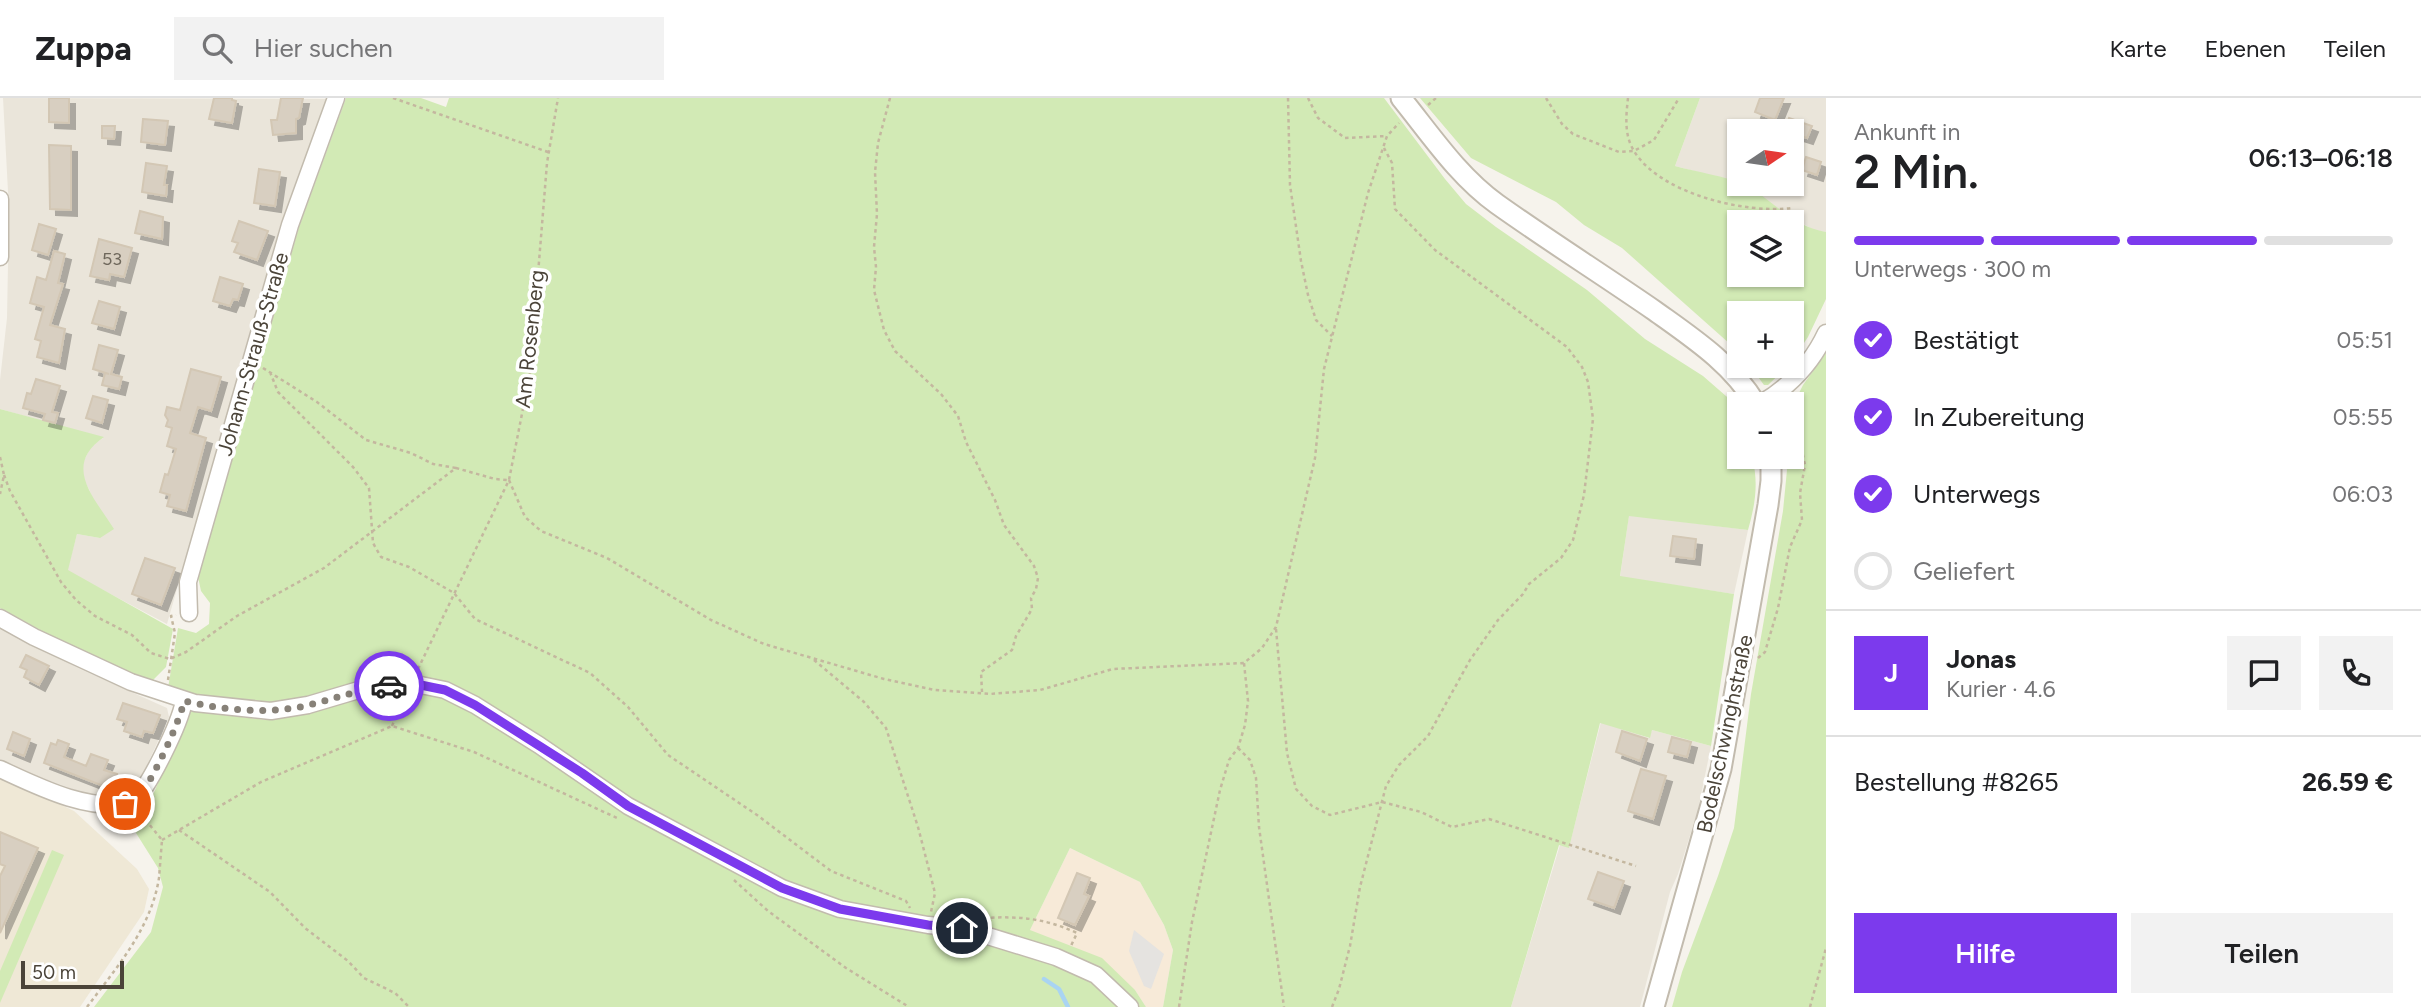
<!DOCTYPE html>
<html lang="de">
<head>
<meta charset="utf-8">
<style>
  body { margin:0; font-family:Figtree,sans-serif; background:#f2f2f2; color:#202124; height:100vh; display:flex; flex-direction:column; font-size:26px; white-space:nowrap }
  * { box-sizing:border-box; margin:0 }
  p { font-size:23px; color:#757577 }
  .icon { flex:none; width:38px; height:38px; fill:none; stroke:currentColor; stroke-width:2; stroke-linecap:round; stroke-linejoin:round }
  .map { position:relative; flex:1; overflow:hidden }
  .panel { display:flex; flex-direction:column; background:#fff; width:595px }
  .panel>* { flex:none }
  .needle { width:46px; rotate:77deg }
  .buttons { position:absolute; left:1727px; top:21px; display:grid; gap:14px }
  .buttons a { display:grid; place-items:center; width:77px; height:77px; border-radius:0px; background:#fff; box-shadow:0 2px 5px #0004; font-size:35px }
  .scale { position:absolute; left:21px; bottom:18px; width:103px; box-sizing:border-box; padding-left:7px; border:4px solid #4b4439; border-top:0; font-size:19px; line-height:24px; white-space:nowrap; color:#4b4439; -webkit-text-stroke:5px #fff; paint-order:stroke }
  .pin { position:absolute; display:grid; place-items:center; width:60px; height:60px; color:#fff; margin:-30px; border:4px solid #fff; border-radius:50%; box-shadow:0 2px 7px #0007 }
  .courier { position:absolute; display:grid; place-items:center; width:70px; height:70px; margin:-35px; border:5px solid #7c3aed; border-radius:50%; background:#fff; color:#222; box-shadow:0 2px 9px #0007 }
  .summary em { font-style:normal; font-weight:600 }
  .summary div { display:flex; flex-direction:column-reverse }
  .summary { display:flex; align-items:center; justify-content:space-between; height:119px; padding:0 28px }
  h1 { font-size:46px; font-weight:600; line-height:52px }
  .bar { display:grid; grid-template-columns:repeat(4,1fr); gap:10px 7px; align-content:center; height:84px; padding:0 28px }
  .bar i { height:9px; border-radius:5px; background:#e0e0e0 }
  .bar .selected { background:#7c3aed }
  .bar p { grid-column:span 4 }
  .line { display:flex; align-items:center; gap:18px; padding:0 28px; border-top:2px solid #e0e0e0 }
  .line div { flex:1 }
  .round { display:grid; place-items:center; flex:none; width:74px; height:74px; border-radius:0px; background:#f2f2f2 }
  ol { padding:0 28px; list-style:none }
  li { display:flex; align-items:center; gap:21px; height:77px }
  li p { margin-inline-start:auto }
  li .icon { padding:7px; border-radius:50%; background:#7c3aed; color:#fff; stroke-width:4 }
  li:last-child { color:#757577 }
  li i { width:38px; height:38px; border:4px solid #e0e0e0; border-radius:50% }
  .button { display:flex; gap:14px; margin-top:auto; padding:14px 28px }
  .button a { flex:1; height:80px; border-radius:0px; background:#7c3aed; color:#fff; font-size:28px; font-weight:600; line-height:80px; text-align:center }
  .button a+a { background:#f2f2f2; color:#202124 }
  header { display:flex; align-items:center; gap:42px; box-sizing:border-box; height:98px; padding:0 35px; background:#fff; border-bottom:2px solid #e0e0e0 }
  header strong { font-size:33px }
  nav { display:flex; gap:38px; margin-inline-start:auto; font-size:24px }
  .search { width:490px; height:63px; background:#f2f2f2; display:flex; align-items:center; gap:18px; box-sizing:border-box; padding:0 24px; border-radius:0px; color:#757577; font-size:26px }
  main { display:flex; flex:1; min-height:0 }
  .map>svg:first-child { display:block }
  .residential { fill:#eae5da }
  .commercial { fill:#f7ead8 }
  .education { fill:#efe8d6 }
  .green { fill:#d2eab5; fill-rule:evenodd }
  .parking { fill:#e5e3e0 }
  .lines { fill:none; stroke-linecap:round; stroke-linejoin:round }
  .stream { stroke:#a9d4f2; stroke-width:4.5 }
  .building { fill:#d8cfc1; stroke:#d3c7b4; stroke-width:2; filter:url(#shadow) }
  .minor-casing { stroke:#c2bbae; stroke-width:19 }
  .tertiary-casing { stroke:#c2bbae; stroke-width:23 }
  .path { stroke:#c4b79f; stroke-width:2.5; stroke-dasharray:3.5 3.5; stroke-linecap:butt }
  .minor { stroke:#fff; stroke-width:16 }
  .tertiary { stroke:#fff; stroke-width:19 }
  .done { stroke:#878178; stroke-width:7; stroke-dasharray:0 12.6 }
  .route { stroke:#7c3aed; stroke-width:9 }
  .labels { text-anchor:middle; stroke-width:7; stroke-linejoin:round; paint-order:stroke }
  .number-label { font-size:18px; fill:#6e675b }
  .street-label { font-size:21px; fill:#4b4439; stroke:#fff }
</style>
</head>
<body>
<header>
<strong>Zuppa</strong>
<div class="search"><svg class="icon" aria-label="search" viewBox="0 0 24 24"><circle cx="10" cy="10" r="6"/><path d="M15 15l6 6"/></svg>Hier suchen</div>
<nav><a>Karte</a><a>Ebenen</a><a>Teilen</a></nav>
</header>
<main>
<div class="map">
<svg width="1826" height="909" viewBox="0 0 1826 909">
  <defs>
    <filter id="shadow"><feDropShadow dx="6" dy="6" stdDeviation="0" flood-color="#0004"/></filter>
  </defs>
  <rect width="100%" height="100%" fill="#f6f3ec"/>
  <path class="residential" d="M 3,0 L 327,1 L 281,125 L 167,526 L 67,473 L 77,436 L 100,440 L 90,393 L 83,381 L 83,365 L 91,348 L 103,340 L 0,311 L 0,282 L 7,220 L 9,112 Z
    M 1700,0 L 1826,0 L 1826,134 L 1816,133 L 1781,114 L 1742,86 L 1792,86 L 1792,33 L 1740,33 L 1739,85 L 1675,68 Z
    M 1629,417 L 1748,432 L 1734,496 L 1620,479 Z
    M 0,529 L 80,571 L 167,610 L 169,619 L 132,700 L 95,699 L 31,676 L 0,662 Z
    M 1601,624 L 1649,640 L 1652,632 L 1711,648 L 1698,712 L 1678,776 L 1670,794 L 1640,909 L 1511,909 L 1560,747 L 1569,749 Z"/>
  <path class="commercial" d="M 1070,750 L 1140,784 L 1164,827 L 1173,852 L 1163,909 L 1146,909 L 1135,892 L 1030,832 Z"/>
  <path class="education" d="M 0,677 L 74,713 L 137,771 L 149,791 L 144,814 L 80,909 L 0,909 Z"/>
  <path class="green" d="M 346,0 L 421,0 L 446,9 L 449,0 L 1384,0 L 1445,81 L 1466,106 L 1496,129 L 1587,192 L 1645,241 L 1703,278 L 1734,305 L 1739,320 L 1740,359 L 1752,359 C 1759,384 1755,408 1748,432 L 1629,418 L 1620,478 L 1734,496 L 1711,648 L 1652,632 L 1650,640 L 1600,625 L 1569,750 L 1559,747 L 1511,909 L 1163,909 L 1173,852 L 1164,827 L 1140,784 L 1070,750 L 1030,832 L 1102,860 L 1135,892 L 1146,909 L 94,909 L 151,834 L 163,789 L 158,770 L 136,735 L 190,613 L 266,622 L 296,615 L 303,599 L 268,605 L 197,598 L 168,590 L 178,530 L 196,535 L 209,526 L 210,505 L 201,493 L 198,479 L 299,129 Z
    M 1420,0 L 1700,0 L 1675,68 C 1697,74 1725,78 1745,87 C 1773,102 1793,129 1826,134 L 1826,201 L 1808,239 L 1792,263 L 1792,215 L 1740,215 L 1739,254 L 1622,150 L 1584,127 L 1556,104 L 1471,60 ZM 1740,124 L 1792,124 L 1792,177 L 1740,177 Z
    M 1826,255 L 1826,909 L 1672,909 L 1682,874 L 1718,778 L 1734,730 L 1751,596 L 1783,413 L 1787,372 L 1785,359 L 1792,359 L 1792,309 L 1803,287 Z
    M 1750,268 L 1788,268 L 1768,287 L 1764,287 Z
    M 0,311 L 104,339 C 62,368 94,399 114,431 L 100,440 L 77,436 L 68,472 L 173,531 L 166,569 L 151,584 L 44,534 L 0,510 Z
    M 52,752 L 64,757 L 0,905 L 0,873 Z"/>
  <path class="parking" d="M 1134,832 L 1164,856 L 1151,891 L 1144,888 L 1129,853 Z"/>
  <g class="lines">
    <path class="stream" d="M 1044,881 L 1059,891 L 1068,909"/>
  </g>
  <path class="building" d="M 49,0 L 69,0 L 69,25 L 49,24 Z
    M 214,0 L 232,0 L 232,2 L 236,3 L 232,25 L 209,21 Z
    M 281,0 L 303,0 L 299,20 L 296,21 L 296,35 L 273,37 L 271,22 L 277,22 Z
    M 1760,0 L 1784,0 L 1775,22 L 1755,14 Z
    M 1789,20 L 1812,28 L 1807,40 L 1785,33 Z
    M 143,21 L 168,23 L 165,47 L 141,44 Z
    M 102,28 L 115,28 L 114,41 L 102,40 Z
    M 49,47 L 71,48 L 71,112 L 50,111 Z
    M 1806,59 L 1821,64 L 1817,77 L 1802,72 Z
    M 146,65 L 167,68 L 164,87 L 167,87 L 166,98 L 142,94 Z
    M 259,71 L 280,74 L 275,108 L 254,105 Z
    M 140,113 L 163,119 L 162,141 L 135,135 Z
    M 239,123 L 268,133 L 257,162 L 234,154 L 238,145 L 232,143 Z
    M 39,126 L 56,131 L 48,157 L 32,152 Z
    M 99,141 L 132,150 L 124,179 L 110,176 L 109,182 L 90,178 Z
    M 54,153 L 65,156 L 58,185 L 63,186 L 50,227 L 65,231 L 59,265 L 37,259 L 41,243 L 35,241 L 44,209 L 30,205 L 37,179 L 46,182 Z
    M 220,179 L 243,186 L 238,202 L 233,201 L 230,208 L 213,203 Z
    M 99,203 L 120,209 L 114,231 L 92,225 Z
    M 99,247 L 118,252 L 111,276 L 122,279 L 119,291 L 102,287 L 105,275 L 109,276 L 93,271 Z
    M 191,271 L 221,279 L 211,313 L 198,309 L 190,335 L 206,340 L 186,413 L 167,408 L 170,397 L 160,394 L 165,376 L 168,377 L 176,351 L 167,348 L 172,330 L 166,328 L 168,322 L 165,317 L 167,309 L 180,312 Z
    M 36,281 L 60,288 L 52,314 L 58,315 L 55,325 L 43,322 L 45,316 L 23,310 L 27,295 L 31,296 Z
    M 93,298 L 108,302 L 102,325 L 86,320 Z
    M 1673,438 L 1696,441 L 1694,461 L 1670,458 Z
    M 145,460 L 175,470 L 161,507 L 132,496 Z
    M 26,557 L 49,568 L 39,587 L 24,579 L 27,572 L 20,569 Z
    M 123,605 L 160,617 L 153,635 L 144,633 L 142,639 L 124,633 L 127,624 L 117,621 Z
    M 1622,633 L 1647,641 L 1640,663 L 1616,654 Z
    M 13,634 L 30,641 L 24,658 L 7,651 Z
    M 1672,639 L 1691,644 L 1687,659 L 1668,654 Z
    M 58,642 L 69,646 L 64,659 L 86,668 L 91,656 L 108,662 L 104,672 L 117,676 L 111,691 L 44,665 L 51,645 L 56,647 Z
    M 1641,671 L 1666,678 L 1653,721 L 1628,713 Z
    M 0,734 L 38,750 L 0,835 L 0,778 L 5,768 L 0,766 Z
    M 1598,774 L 1624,783 L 1614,810 L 1588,801 Z
    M 1077,775 L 1090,780 L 1084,796 L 1089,798 L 1075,827 L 1058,820 Z"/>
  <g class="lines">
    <defs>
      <path id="minor" d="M 0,101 L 0,159
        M 1760,306 C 1789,289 1812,265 1826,235
        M 189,515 L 188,484 L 290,127 L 336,0
        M 0,520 L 34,539 L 131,584 L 195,605 L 271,613 L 308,607 L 362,591 L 411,585 L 445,592 L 475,607 L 539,647 L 628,708 L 782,790 L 840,811 L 928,827 L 962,830 L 1056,859 L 1096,877 L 1130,909
        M 0,671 C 39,689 88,714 132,705 C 149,690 180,625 184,603"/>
      <path id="tertiary" d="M 1401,0 C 1431,37 1458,78 1497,106 C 1549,143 1603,177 1655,213 C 1694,241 1731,265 1756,306
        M 1654,909 L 1721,671 L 1768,407 L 1771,383 L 1771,359"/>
    </defs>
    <use href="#minor" class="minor-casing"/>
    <use href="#tertiary" class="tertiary-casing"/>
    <path class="path" d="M 393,0 L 548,54
      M 890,0 L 878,45 L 875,74 L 877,116 L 874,149 L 876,169 L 874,192 L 884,232 L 895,253 L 941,296 L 958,318 L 966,344 L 995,402 L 1004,427 L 1034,468 L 1038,480 L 1036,491 L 1031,500 L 1032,511 L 1016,538 L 1012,552 L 981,574 L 982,594
      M 1288,0 L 1290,87 L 1301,163 L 1308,197 L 1316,222 L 1332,238
      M 1308,0 L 1318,20 L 1345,40 L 1387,38
      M 1546,0 L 1562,26 L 1573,36 L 1619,54 L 1634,53 L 1654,42 L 1679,0
      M 1628,0 C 1626,18 1624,37 1634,53 C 1660,96 1746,116 1792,110
      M 1428,7 L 1436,0
      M 263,270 L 317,304 L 366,342 L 411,355 L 433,366 L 456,370
      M 270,274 L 278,294 L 353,369 L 369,390 L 373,445 L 381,459 L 409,469 L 454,495 L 475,521 L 590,575 L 628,609 L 668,657 L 757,717 L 831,773 L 906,803 L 910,810
      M 0,359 L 4,377 L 0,396
      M 4,377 L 10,393 L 61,484 L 76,502 L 95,518 L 132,537 L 151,555 L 170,561 L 186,554 L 237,518 L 324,470 L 456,370 L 495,381 L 507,382
      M 509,382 L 525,419 L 541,433 L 607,460 L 711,522 L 764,546 L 884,581 L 935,592 L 990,596 L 1040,592 L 1113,571 L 1244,565 L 1262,550 L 1276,529 L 1315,360 L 1324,271 L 1368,95 L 1387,38 L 1399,25
      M 1276,531 L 1287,655 L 1296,691 L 1312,708 L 1330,717 L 1382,704 L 1421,714 L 1452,729 L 1489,721 L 1636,768
      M 1758,560 L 1765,554 L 1778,510 L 1790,449 L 1802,422 L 1800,395 L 1805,367 L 1801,348 L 1792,330
      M 814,562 L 864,604 L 886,630 L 918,729 L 935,795 L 931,814
      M 418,571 L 509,382 L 530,275 L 547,65 L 558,0
      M 168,582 L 175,535 L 171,518 L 176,517
      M 392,628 L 405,599
      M 1238,650 L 1250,662 L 1256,680 L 1259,729 L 1284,909
      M 179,732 L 270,794 L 305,830 L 348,863 L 364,880 L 395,895 L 409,909
      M 162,742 L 261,684 L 392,628 L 474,654 L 617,720
      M 734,782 L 768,813 L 846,870 L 909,909
      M 984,820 C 1019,818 1044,820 1077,835 L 1070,850
      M 87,909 C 116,870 151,831 159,780 C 160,768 161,754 162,742 L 140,715
      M 1179,909 L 1192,824 L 1220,692 L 1229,662 L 1238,650 L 1245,627 L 1248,603 L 1244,565
      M 1332,909 L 1339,891 L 1350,848 L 1360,789 L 1386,688 L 1399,667 L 1428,638 L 1470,562 L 1498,522 L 1523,496 L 1529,486 L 1561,460 L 1573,442 L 1584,397 L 1593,321 L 1588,284 L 1582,269 L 1567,249 L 1435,152 L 1395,111 L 1392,65 L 1384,50
      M 1810,909 L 1826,850"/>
    <use href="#minor" class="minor"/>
    <use href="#tertiary" class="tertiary"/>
  </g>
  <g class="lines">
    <path class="done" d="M 125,706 C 131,705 135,703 139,698 C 153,682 180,623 184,603 C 225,612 268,617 309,607 C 336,600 361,591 389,588"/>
    <path class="route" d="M 389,588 L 411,585 L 445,592 L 475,607 L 582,675 L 628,708 L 782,790 L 840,811 L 928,827 L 962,830"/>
  </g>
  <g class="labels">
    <g class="number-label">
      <text x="112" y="167">53</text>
    </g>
    <g class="street-label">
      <text transform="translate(530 241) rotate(-84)" y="7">Am Rosenberg</text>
      <text transform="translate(253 256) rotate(-74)" y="7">Johann-Strauß-Straße</text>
      <text transform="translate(1725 636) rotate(-78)" y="7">Bodelschwinghstraße</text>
    </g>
  </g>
</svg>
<div class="buttons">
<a><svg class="needle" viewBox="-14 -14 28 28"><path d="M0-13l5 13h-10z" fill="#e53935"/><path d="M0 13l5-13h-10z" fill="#757577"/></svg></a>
<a><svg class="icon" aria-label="layers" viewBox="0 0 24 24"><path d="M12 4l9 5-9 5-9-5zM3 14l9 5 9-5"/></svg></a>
<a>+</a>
<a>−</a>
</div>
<div class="scale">50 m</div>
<div class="pin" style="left:125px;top:706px;background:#ea580c"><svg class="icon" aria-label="bag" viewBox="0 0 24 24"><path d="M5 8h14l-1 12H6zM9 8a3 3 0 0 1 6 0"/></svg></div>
<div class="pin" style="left:962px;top:830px;background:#1f2937"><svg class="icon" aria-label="home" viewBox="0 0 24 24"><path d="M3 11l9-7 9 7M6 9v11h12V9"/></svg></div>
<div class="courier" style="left:389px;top:588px"><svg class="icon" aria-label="car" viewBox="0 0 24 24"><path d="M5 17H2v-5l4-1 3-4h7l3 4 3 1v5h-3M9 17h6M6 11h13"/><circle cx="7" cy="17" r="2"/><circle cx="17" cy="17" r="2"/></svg></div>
</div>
<section class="panel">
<div class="summary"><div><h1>2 Min.</h1><p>Ankunft in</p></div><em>06:13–06:18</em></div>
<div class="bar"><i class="selected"></i><i class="selected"></i><i class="selected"></i><i></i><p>Unterwegs · 300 m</p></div>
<ol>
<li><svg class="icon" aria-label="check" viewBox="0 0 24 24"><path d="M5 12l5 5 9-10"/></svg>Bestätigt<p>05:51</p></li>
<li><svg class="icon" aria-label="check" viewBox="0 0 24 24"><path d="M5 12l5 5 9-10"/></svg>In Zubereitung<p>05:55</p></li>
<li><svg class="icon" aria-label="check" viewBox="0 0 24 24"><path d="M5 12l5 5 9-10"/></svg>Unterwegs<p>06:03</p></li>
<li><i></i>Geliefert</li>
</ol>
<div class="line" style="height:126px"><b class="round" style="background:#7c3aed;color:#fff">J</b><div><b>Jonas</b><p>Kurier · 4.6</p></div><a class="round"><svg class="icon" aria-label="chat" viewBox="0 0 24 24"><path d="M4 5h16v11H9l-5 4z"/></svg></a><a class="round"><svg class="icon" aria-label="phone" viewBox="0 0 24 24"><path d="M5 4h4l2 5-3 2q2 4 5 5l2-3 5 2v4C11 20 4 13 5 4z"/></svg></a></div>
<div class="line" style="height:91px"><div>Bestellung #8265</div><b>26.59 €</b></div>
<div class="button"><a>Hilfe</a><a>Teilen</a></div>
</section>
</main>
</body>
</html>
